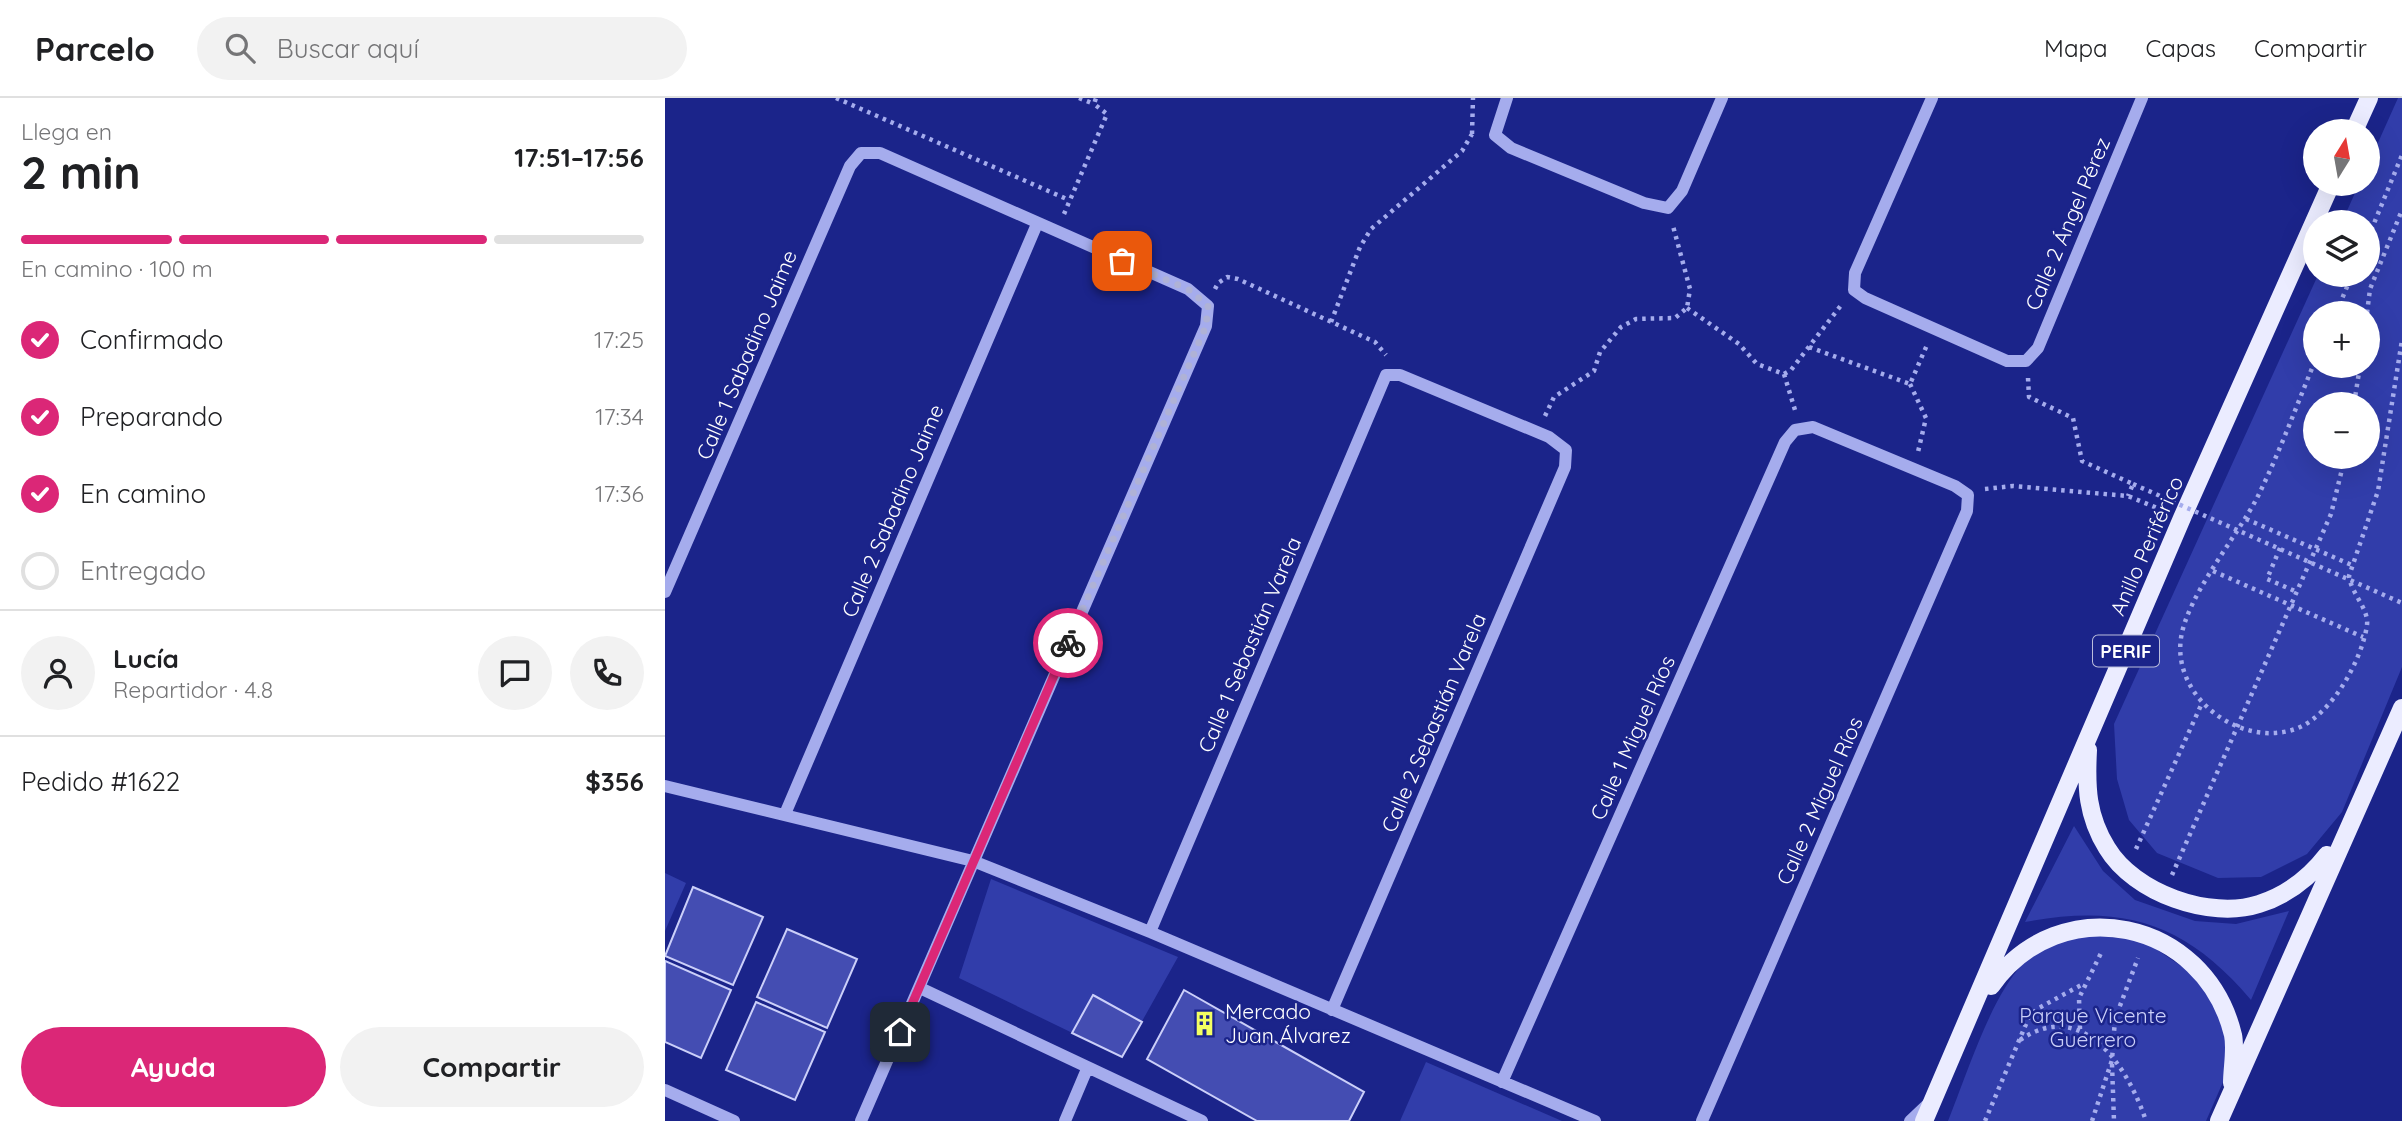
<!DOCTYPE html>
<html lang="es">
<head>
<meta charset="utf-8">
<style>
  body { margin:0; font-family:Quicksand,sans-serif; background:#f2f2f2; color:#202124; height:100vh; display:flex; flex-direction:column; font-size:26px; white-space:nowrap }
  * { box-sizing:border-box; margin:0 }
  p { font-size:23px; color:#757577 }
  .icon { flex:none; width:38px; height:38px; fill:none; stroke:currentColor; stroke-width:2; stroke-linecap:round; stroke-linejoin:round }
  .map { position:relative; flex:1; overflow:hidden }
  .drawer { display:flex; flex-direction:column; background:#fff; width:665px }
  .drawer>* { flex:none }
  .needle { width:46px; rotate:11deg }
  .buttons { position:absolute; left:1638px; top:21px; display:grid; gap:14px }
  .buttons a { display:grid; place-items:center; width:77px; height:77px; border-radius:50%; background:#fff; box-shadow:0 7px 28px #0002; font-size:35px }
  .pin { position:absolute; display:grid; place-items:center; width:60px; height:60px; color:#fff; margin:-30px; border-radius:14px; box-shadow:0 4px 10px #0006 }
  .courier { position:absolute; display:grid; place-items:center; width:70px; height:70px; margin:-35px; border:5px solid #db2777; border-radius:50%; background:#fff; color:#222; box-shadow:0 2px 9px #0007 }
  .overview em { font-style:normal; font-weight:700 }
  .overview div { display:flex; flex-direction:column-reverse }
  .overview { display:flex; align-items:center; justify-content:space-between; height:119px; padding:0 21px }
  h1 { font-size:46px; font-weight:700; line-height:52px }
  .bar { display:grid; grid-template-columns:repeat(4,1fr); gap:10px 7px; align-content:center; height:84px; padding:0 21px }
  .bar i { height:9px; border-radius:5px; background:#e0e0e0 }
  .bar .current { background:#db2777 }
  .bar p { grid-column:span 4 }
  .line { display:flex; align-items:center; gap:18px; padding:0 21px; border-top:2px solid #e0e0e0 }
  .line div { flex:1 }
  .round { display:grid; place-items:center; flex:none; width:74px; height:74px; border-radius:37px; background:#f2f2f2 }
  ol { padding:0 21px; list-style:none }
  li { display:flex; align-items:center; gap:21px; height:77px }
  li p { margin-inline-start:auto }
  li .icon { padding:7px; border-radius:50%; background:#db2777; color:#fff; stroke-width:4 }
  li:last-child { color:#757577 }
  li i { width:38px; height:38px; border:4px solid #e0e0e0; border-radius:50% }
  .cta { display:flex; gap:14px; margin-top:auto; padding:14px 21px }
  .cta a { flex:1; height:80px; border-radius:42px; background:#db2777; color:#fff; font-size:28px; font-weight:700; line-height:80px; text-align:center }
  .cta a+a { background:#f2f2f2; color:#202124 }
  header { display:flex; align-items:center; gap:42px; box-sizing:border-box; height:98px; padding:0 35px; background:#fff; border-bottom:2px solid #e0e0e0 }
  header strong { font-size:33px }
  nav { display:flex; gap:38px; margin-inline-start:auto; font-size:24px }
  .search { width:490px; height:63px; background:#f2f2f2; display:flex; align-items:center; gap:18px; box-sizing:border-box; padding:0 24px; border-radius:38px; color:#757577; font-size:26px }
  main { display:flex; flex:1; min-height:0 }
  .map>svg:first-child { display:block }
  .green { fill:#313daa; fill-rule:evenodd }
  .building { fill:#444db2; stroke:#cbcff9; stroke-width:2 }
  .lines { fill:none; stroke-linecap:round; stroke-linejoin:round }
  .path { stroke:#a5aced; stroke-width:4.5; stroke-dasharray:3.5 5; stroke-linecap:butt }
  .minor { stroke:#a5aced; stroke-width:12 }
  .major { stroke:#ebecff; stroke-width:18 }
  .path-bridge { stroke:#a5aced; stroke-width:4.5; stroke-dasharray:3.5 5; stroke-linecap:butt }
  .done { stroke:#afb2d6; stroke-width:7; stroke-dasharray:0 12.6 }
  .route { stroke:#db2777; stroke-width:9 }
  .labels { text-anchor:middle; stroke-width:5; stroke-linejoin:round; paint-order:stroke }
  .shield { fill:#1b248a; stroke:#bbbddc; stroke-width:2 }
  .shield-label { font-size:19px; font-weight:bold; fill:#fff }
  .street-label { font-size:21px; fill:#fff; stroke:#1b248a }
  .poi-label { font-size:21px; fill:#fff; stroke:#1b248a; text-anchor:start }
  .park-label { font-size:21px; fill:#cbcff9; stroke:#1b248a }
</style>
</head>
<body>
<header>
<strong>Parcelo</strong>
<div class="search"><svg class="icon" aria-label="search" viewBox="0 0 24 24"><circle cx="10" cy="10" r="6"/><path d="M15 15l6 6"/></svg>Buscar aquí</div>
<nav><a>Mapa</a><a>Capas</a><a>Compartir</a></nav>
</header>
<main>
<section class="drawer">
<div class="overview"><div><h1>2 min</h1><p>Llega en</p></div><em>17:51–17:56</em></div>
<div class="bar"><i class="current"></i><i class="current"></i><i class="current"></i><i></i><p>En camino · 100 m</p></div>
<ol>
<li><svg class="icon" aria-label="check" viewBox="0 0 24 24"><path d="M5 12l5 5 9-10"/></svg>Confirmado<p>17:25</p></li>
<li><svg class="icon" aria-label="check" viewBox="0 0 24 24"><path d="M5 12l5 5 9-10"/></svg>Preparando<p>17:34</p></li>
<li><svg class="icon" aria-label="check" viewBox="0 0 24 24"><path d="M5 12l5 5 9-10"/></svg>En camino<p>17:36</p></li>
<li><i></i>Entregado</li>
</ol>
<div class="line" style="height:126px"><a class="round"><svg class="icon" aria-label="person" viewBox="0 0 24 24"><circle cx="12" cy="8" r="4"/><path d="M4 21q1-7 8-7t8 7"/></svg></a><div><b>Lucía</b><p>Repartidor · 4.8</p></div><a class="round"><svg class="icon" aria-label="chat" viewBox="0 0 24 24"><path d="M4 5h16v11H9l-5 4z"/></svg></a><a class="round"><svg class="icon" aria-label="phone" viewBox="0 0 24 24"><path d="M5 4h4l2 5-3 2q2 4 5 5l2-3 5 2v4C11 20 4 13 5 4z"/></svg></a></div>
<div class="line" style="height:91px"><div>Pedido #1622</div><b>$356</b></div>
<div class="cta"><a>Ayuda</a><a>Compartir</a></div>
</section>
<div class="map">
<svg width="1737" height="1023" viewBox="0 0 1737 1023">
  <rect width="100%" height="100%" fill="#1b248a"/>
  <path class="green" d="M 1733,0 L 1737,0 L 1737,569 L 1677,714 L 1642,756 L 1596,779 L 1553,780 L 1492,755 L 1464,722 L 1452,681 L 1449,626 L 1653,177 L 1703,177 L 1703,124 L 1677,124 L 1694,86 L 1703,86 L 1703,67 ZM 1703,215 L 1703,268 L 1650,268 L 1650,215 ZM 1703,306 L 1703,359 L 1650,359 L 1650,306 Z
    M 1409,728 L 1438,773 L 1470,802 L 1530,823 L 1571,826 L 1624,813 L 1586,902 C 1520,824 1458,806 1360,824 Z
    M 0,775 L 21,785 L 0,833 Z
    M 326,781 L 513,859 L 457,959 L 294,880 Z
    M 1409,835 L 1479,843 L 1534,880 L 1560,930 L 1563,959 L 1558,984 L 1541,1023 L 1283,1023 C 1301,979 1326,898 1358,866 C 1372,851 1391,843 1409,835 Z
    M 761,964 L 897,1023 L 735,1023 Z"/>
  <path class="building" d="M 28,789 L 98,819 L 68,887 L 0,858 Z
    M 122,831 L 192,861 L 162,930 L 92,899 Z
    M 0,863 L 66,892 L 36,960 L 0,944 Z
    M 519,892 L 699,994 L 684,1023 L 592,1023 L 482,961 Z
    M 428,897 L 477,924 L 457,959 L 407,935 Z
    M 91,904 L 160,934 L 130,1002 L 61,972 Z"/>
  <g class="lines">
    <path class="path" d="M 171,0 L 404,102
      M 414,0 L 429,6
      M 807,36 L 808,0
      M 399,116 L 442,16 L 429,6 L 431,0
      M 1703,140 L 1737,57
      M 550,191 L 553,185 L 562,179 L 573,181 L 710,244 L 721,257
      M 1022,210 L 1074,246 L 1092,266 L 1119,276 L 1126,272 L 1177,206
      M 1671,215 L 1687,177
      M 1702,215 L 1705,191 L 1737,112
      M 666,224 L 695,149 L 706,131 L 797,53 L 807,36 L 812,36
      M 1144,249 L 1245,286 L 1262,247
      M 1650,263 C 1631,309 1614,356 1592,400 C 1571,440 1522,498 1516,540 C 1507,600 1577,652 1633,630 C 1667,616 1697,562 1702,527 C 1704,511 1686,495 1684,478 L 1713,393 L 1737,242
      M 1119,276 L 1130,312
      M 1363,280 L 1364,299 L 1408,320 L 1417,363 L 1468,386 L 1463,398
      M 1245,286 L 1261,320 L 1253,354
      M 1689,306 L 1695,268
      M 880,318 L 889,299 L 929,273 L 935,254 L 956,229 L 971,221 L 1010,220 L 1022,210 L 1025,191 L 1008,128
      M 1320,391 L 1348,388 L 1463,398 L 1497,412
      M 1581,421 L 1689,468
      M 1615,450 L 1602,481 L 1632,494
      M 1548,473 L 1698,539
      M 1471,751 L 1537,605
      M 1507,777 L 1666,416 L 1680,359
      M 1415,931 L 1414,900 L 1437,853
      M 1355,942 C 1418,899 1463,969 1481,1023
      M 1447,966 L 1449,1023
      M 1320,1023 L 1364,919 L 1372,911 L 1418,886
      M 1427,1023 L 1447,962 L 1450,921 L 1473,860"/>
    <path class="minor" d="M 842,0 L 830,37 L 846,50 L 979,105 L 1003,110 L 1017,93 L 1057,0
      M 1267,0 L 1190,175 L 1189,192 L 1200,200 L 1342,263 L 1361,263 L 1373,250 L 1477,0
      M 0,494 L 185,68 L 196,55 L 215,55 L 523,191 L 543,208 L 541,228 L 196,1023
      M 0,688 L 308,763 L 485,834 L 930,1023
      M 120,716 L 372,126
      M 485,834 L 721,277 L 735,277 L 884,339 L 901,352 L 900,369 L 667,912
      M 255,890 L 537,1023
      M 837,984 L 1120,344 L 1130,332 L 1148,329 L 1290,388 L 1303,397 L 1302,413 L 1037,1023
      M 0,992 L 69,1023
      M 400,1023 L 422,971
      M 1245,1023 L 1264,1005"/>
    <path class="major" d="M 1689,33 L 1704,0
      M 1423,652 C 1421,689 1422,718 1442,750 C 1469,795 1545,822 1594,806 C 1622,797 1645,779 1662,757
      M 1326,888 C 1395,790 1540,821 1568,937 C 1571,951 1567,971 1567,985
      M 1259,1023 L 1517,420 L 1666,86
      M 1554,1023 L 1737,610"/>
    <path class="path-bridge" d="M 1468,386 L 1737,505"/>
  </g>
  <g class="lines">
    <path class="done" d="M 403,545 L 541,228 L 543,208 L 523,191 L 457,163"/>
    <path class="route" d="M 235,934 L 403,545"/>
  </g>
  <defs>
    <symbol id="building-bare" viewBox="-9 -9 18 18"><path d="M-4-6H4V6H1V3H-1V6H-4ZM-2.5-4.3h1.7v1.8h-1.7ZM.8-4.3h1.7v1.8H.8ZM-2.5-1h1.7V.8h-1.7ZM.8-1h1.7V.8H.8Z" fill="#f3fe62" stroke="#1b248a" stroke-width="2.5" paint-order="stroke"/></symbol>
  </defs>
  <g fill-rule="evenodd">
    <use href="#building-bare" x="522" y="908" width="35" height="35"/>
  </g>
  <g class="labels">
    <rect class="shield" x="1428" y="537.5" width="66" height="31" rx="5"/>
    <g class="shield-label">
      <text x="1461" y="560">PERIF</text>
    </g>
    <g class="street-label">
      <text transform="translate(1403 126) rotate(-67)" y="7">Calle 2 Ángel Pérez</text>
      <text transform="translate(82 257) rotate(-67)" y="7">Calle 1 Sabadino Jaime</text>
      <text transform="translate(228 413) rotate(-67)" y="7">Calle 2 Sabadino Jaime</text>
      <text transform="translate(1482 448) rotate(-66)" y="7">Anillo Periférico</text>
      <text transform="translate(585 547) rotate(-67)" y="7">Calle 1 Sebastián Varela</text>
      <text transform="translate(769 625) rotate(-67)" y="7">Calle 2 Sebastián Varela</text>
      <text transform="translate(968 640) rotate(-66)" y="7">Calle 1 Miguel Ríos</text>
      <text transform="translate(1155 703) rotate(-66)" y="7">Calle 2 Miguel Ríos</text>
    </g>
    <g class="poi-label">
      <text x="560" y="921">Mercado<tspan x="560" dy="24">Juan Álvarez</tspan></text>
    </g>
    <g class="park-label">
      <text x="1428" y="925">Parque Vicente<tspan x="1428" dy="24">Guerrero</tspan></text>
    </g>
  </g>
</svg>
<div class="buttons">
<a><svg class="needle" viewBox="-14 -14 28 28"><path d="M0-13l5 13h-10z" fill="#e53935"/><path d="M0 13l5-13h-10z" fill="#757577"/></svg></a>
<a><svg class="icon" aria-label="layers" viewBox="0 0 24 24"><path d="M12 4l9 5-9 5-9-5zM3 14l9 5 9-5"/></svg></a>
<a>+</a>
<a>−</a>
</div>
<div class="pin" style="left:457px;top:163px;background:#ea580c"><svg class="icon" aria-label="bag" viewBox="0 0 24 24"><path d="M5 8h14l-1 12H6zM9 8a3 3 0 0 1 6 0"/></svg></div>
<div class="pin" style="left:235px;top:934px;background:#1f2937"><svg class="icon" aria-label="home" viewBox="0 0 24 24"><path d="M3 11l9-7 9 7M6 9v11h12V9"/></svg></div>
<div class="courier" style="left:403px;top:545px"><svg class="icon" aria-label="bike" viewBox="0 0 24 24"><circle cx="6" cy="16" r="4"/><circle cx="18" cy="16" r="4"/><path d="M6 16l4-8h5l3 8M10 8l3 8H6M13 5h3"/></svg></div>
</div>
</main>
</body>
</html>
